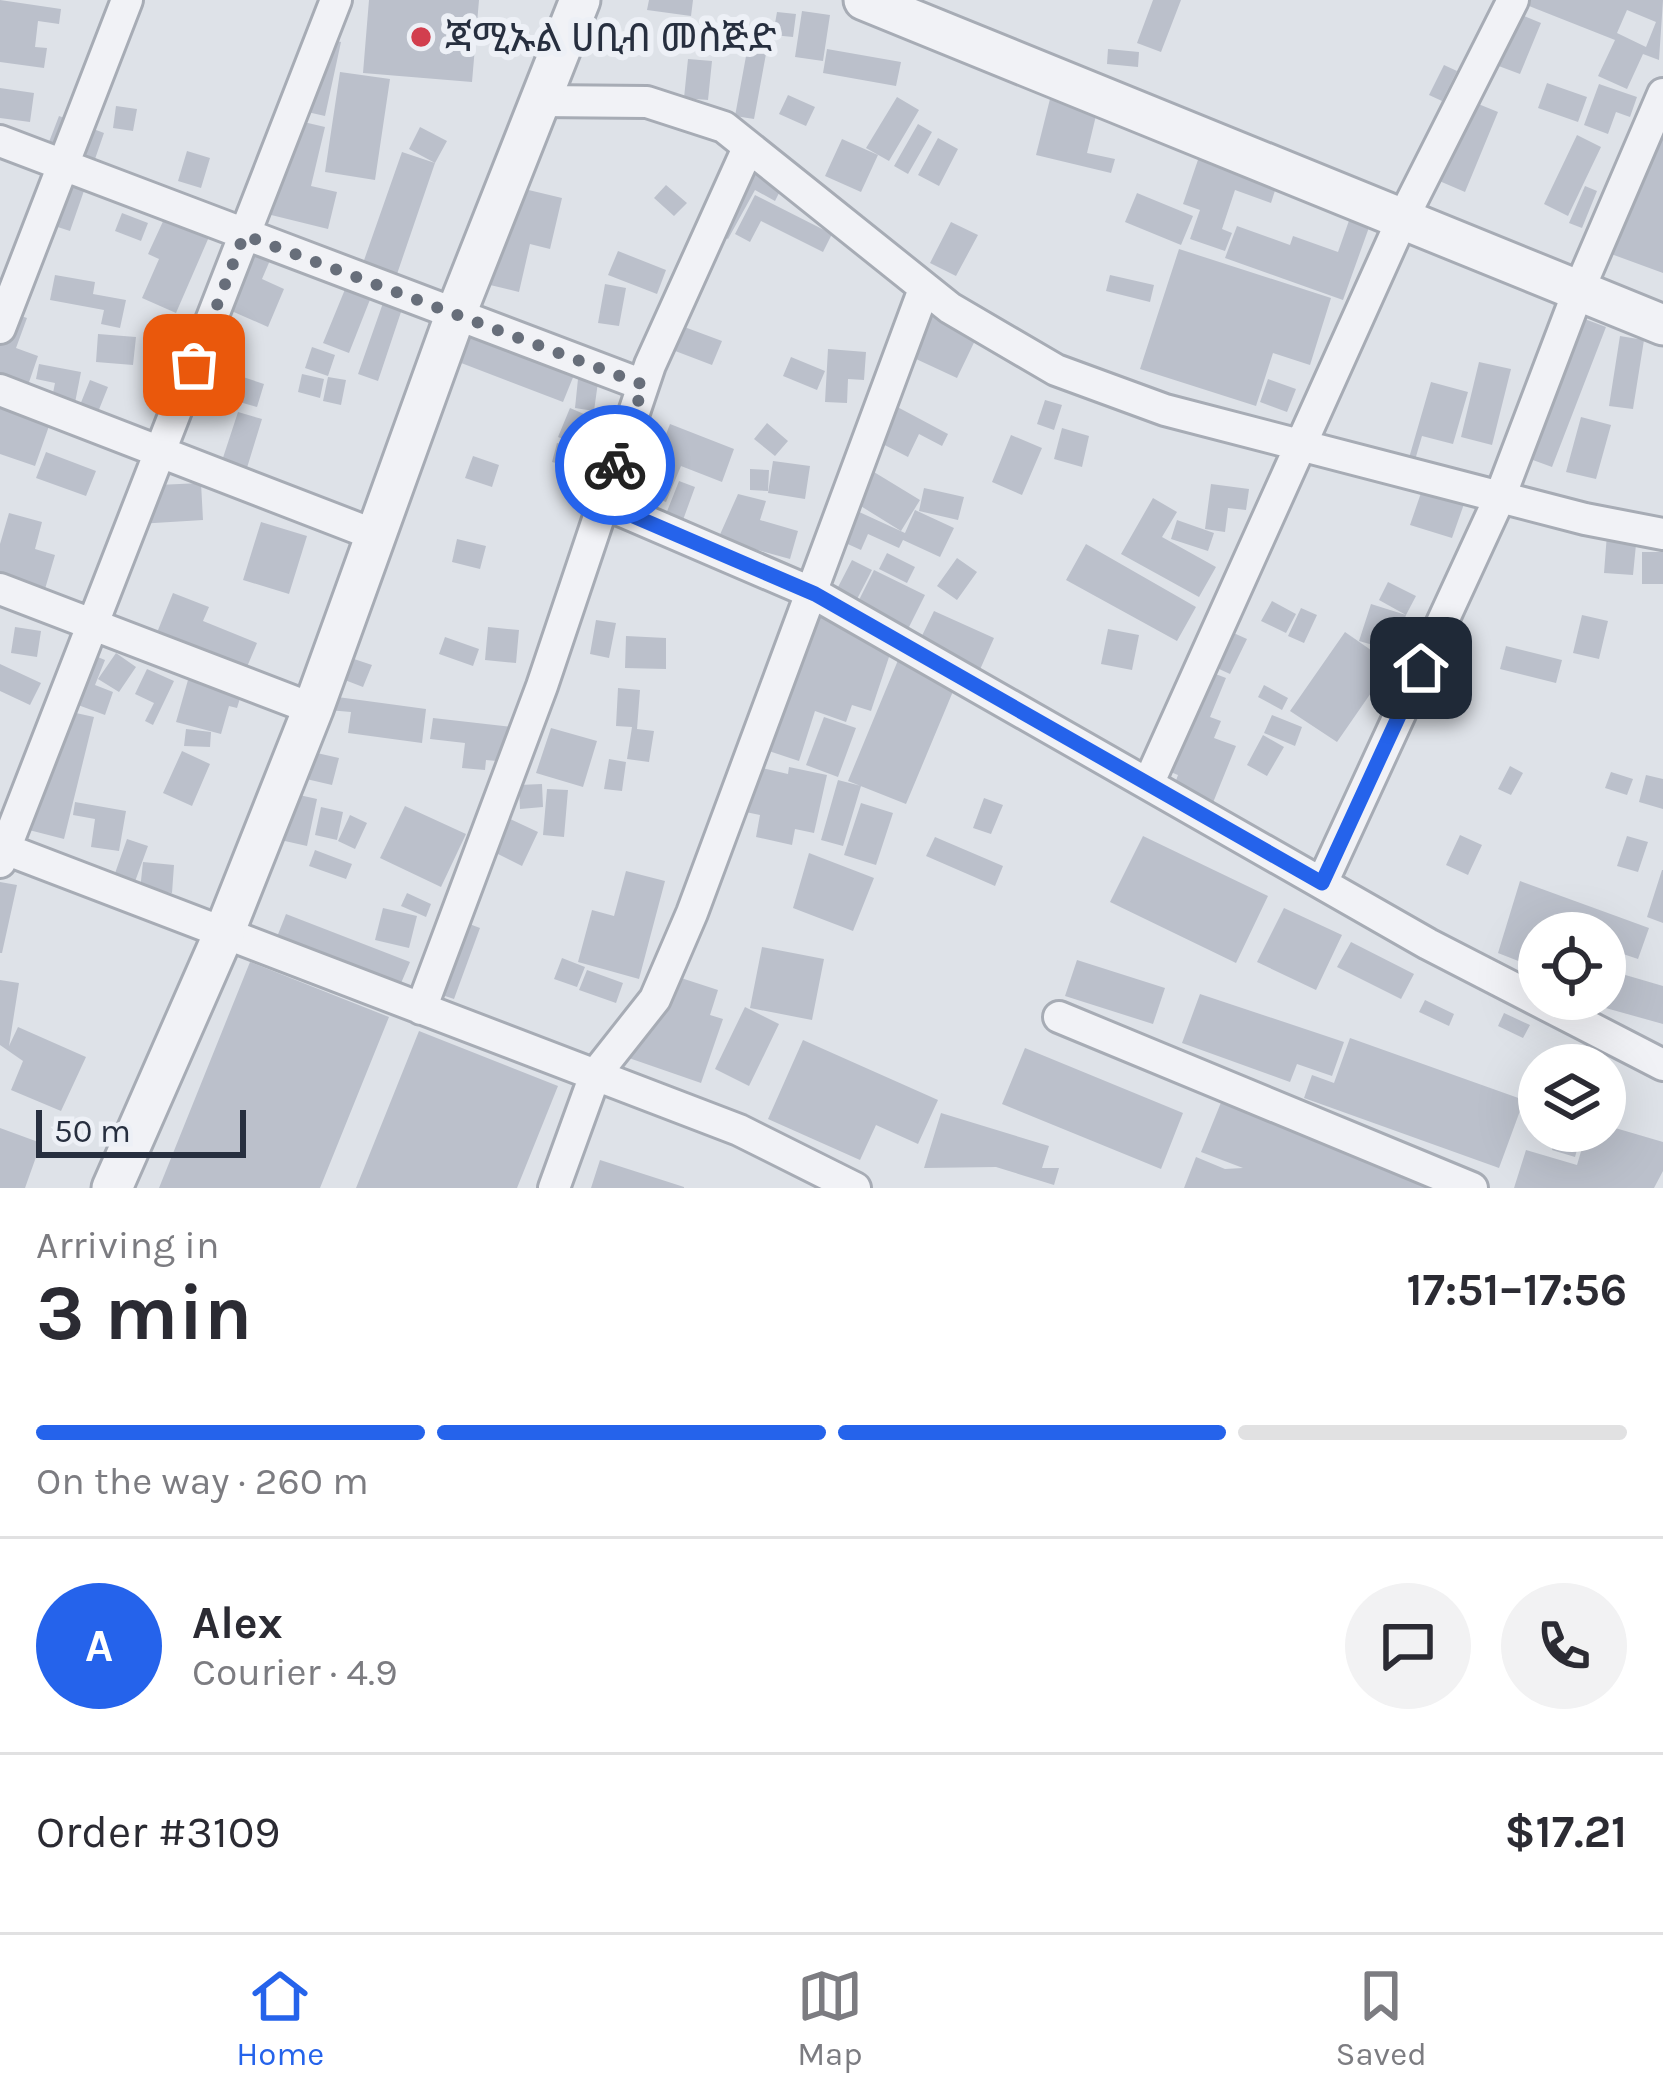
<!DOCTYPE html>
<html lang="en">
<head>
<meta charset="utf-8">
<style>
  body { margin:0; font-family:Karla,"Noto Sans Ethiopic",sans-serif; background:#f2f2f3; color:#2b2b33; height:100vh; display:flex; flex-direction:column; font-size:45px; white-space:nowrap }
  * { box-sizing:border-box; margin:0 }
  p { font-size:39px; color:#7c7c81 }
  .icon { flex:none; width:66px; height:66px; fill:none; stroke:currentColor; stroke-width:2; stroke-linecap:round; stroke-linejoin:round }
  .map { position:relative; height:1188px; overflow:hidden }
  .side { display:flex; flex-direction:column; background:#fff; flex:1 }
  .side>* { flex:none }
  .buttons { position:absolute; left:1518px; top:912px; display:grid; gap:24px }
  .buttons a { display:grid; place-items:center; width:108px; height:108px; border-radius:50%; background:#fff; box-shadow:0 12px 48px #0002; font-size:60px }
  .scale { position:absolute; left:36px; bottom:30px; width:210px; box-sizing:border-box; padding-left:12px; border:6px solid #272f3f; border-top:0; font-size:33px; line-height:42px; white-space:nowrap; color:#272f3f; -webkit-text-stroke:9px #edf0f6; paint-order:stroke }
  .pin { position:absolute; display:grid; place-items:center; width:102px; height:102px; color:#fff; margin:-51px; border-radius:24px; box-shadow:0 6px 18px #0006 }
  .courier { position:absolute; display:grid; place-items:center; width:120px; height:120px; margin:-60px; border:9px solid #2563eb; border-radius:50%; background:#fff; color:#222; box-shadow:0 3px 15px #0007 }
  .summary em { font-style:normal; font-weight:700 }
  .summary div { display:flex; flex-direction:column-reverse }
  .summary { display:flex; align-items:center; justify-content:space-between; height:204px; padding:0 36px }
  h1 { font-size:78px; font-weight:700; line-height:90px }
  .bar { display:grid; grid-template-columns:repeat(4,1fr); gap:18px 12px; align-content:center; height:144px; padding:0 36px }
  .bar i { height:15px; border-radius:9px; background:#e1e1e2 }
  .bar .active { background:#2563eb }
  .bar p { grid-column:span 4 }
  .line { display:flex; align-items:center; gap:30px; padding:0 36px; border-top:3px solid #e1e1e2 }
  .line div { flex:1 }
  .round { display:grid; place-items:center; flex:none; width:126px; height:126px; border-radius:63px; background:#f2f2f3 }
  .dock { display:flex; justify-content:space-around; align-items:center; height:168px; border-top:3px solid #e1e1e2; background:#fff; font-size:33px; color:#7c7c81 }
  .dock a { display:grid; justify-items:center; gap:6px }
  .dock .active { color:#2563eb }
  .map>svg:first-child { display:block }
  .building { fill:#bbc0cb; fill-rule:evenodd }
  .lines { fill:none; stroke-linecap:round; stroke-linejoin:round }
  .minor-casing { stroke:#a7acb5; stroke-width:36 }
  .tertiary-casing { stroke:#a7acb5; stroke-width:45 }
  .minor { stroke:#f1f2f6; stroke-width:30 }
  .tertiary { stroke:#f1f2f6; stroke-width:39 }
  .done { stroke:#676e7a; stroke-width:12; stroke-dasharray:0 21.6 }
  .route { stroke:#2563eb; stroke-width:15 }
  .poi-dot { fill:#d23e4e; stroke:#edf0f6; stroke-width:4.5 }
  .labels { text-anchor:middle; stroke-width:12; stroke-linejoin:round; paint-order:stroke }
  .poi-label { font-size:39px; fill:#272f3f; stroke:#edf0f6; text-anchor:start }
</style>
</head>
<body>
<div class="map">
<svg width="1663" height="1188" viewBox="0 0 1663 1188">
  <rect width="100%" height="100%" fill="#dee2e8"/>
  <path class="building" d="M 0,0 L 61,9 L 59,24 L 38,21 L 35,47 L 47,48 L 44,68 L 0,62 Z
    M 369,0 L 479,0 L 472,82 L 363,73 Z
    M 649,0 L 693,0 L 691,16 L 647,10 Z
    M 1153,0 L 1181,0 L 1161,52 L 1137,43 Z
    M 1531,0 L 1663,0 L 1659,60 L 1643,54 L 1627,89 L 1598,76 L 1615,40 L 1529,6 ZM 1627,10 L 1656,22 L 1646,47 L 1617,33 Z
    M 802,11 L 830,15 L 823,61 L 795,57 Z
    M 777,12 L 796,14 L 793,37 L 773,35 Z
    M 1517,13 L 1541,23 L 1520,74 L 1496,65 Z
    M 320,37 L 341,42 L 325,116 L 303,111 Z
    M 749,40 L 768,43 L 754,119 L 735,116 Z
    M 827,49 L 901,62 L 896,86 L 823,73 Z
    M 1108,49 L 1139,52 L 1138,67 L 1107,64 Z
    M 688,59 L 712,61 L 708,100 L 684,98 Z
    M 1444,65 L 1457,71 L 1442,101 L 1429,95 Z
    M 340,72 L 390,79 L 375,180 L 325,172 Z
    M 1547,83 L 1587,97 L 1578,122 L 1538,108 Z
    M 1599,84 L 1637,97 L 1630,117 L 1616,112 L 1608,134 L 1584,125 Z
    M 0,88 L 34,93 L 30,122 L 0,118 Z
    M 1663,90 L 1663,273 L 1603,251 Z
    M 1052,91 L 1099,103 L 1087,153 L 1115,159 L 1111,173 L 1036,155 Z
    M 788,95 L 815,107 L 806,126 L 779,114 Z
    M 897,97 L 919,110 L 889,161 L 866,148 Z
    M 1471,101 L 1498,112 L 1465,192 L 1437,180 Z
    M 116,106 L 137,109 L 133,131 L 113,128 Z
    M 59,116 L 104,133 L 95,159 L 49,142 Z
    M 278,116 L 325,127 L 311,186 L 337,192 L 328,229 L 255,211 Z
    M 918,124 L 932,132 L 908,174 L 894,166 Z
    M 420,127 L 447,141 L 435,163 L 409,149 Z
    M 1577,135 L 1601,147 L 1568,216 L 1544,204 Z
    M 938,138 L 958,149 L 939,186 L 918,175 Z
    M 842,139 L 878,155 L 861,192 L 825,176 Z
    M 187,151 L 210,158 L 201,188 L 178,181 Z
    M 1201,151 L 1279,178 L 1271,203 L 1235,190 L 1222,229 L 1232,233 L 1225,251 L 1190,239 L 1200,210 L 1183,204 Z
    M 402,152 L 435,163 L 396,277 L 362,266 Z
    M 745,162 L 784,183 L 775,201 L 755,190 L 728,239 L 709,229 Z
    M 42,171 L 86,185 L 70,231 L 27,217 Z
    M 666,185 L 687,203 L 674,216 L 654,198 Z
    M 1585,186 L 1597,191 L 1582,228 L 1569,223 Z
    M 516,187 L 562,198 L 550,249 L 530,244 L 519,292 L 486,284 Z
    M 1137,193 L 1193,216 L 1181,245 L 1125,222 Z
    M 755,195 L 832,234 L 823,252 L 761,221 L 750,242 L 735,234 Z
    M 171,204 L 215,223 L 176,313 L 142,298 L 159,259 L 148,254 Z
    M 1352,212 L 1372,219 L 1343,300 L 1225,258 L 1237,226 L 1290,245 L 1293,236 L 1338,252 Z
    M 122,213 L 148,223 L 141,241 L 115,231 Z
    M 951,222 L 978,235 L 956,276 L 930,263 Z
    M 243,229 L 277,244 L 262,279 L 284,289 L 268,327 L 211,302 Z
    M 1179,249 L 1331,298 L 1310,365 L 1273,353 L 1256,406 L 1140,369 Z
    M 618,251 L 666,270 L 657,294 L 608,275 Z
    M 55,275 L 95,282 L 93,294 L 126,300 L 120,328 L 101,324 L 104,310 L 50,300 Z
    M 1110,275 L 1154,285 L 1150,302 L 1106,291 Z
    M 348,282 L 373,292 L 349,353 L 323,343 Z
    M 605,284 L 626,288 L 619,326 L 598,323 Z
    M 912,295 L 981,328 L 957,378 L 888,346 Z
    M 383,303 L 402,309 L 378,381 L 358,374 Z
    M 0,309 L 27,318 L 16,348 L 38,356 L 26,391 L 0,382 Z
    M 1566,312 L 1606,327 L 1552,467 L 1511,452 Z
    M 679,325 L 722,341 L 712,365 L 670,349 Z
    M 469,328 L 576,370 L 563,402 L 456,361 Z
    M 98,334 L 136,337 L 133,365 L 96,362 Z
    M 1620,336 L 1644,340 L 1633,409 L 1609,406 Z
    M 312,347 L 335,355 L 328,376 L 305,368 Z
    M 828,349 L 866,352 L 864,380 L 848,379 L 847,403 L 825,402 Z
    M 791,357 L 825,371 L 817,390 L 783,376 Z
    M 1479,362 L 1511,369 L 1492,445 L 1461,437 Z
    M 39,364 L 81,372 L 73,413 L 50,408 L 55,383 L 36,379 Z
    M 302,374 L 324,379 L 320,398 L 298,392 Z
    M 243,377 L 264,384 L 257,407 L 236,401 Z
    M 328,377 L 346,380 L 341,405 L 323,401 Z
    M 578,379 L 598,382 L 594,411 L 575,408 Z
    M 1268,379 L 1296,389 L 1287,412 L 1260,402 Z
    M 90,380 L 108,387 L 92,427 L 74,420 Z
    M 1431,382 L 1468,392 L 1453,444 L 1422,436 L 1415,460 L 1409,458 Z
    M 1045,400 L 1062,405 L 1054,430 L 1037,424 Z
    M 888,402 L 948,434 L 942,446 L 919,434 L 908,457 L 869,437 Z
    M 0,408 L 49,426 L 35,466 L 0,454 Z
    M 570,408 L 598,420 L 586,449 L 558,437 Z
    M 238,412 L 262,419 L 242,484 L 217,476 Z
    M 1581,417 L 1611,425 L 1596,479 L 1566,472 Z
    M 767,423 L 788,441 L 775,456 L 754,439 Z
    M 670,424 L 734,449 L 722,482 L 681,466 L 666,502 L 616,483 L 632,442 L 659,452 Z
    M 1062,428 L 1089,436 L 1082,467 L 1054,459 Z
    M 1011,435 L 1042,448 L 1022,495 L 992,482 Z
    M 557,443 L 585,449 L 580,469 L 552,462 Z
    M 46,452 L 96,471 L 86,496 L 36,478 Z
    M 473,456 L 499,465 L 492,487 L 465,478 Z
    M 773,461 L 810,466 L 805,499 L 768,493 Z
    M 750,469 L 769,470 L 768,491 L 750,490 Z
    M 869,469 L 920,500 L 901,531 L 851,500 Z
    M 679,481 L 695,487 L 683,520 L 666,514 Z
    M 201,483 L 203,520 L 138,524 L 136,486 Z
    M 1211,484 L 1249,489 L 1246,510 L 1228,508 L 1225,532 L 1205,529 Z
    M 924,488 L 964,497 L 958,520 L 919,511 Z
    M 1422,490 L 1464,504 L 1452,538 L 1410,525 Z
    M 738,494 L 766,501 L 760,520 L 798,531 L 790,559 L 718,539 Z
    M 1153,498 L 1177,512 L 1162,537 L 1216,567 L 1199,597 L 1121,554 Z
    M 844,505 L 905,533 L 915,510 L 954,528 L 940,557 L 903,540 L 899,548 L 868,534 L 861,550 L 830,536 Z
    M 9,513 L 42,522 L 35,549 L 55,555 L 45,589 L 0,576 L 0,544 Z
    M 1177,520 L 1214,533 L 1208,551 L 1171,539 Z
    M 1608,521 L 1638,524 L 1633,575 L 1604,573 Z
    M 261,522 L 307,536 L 289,594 L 243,580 Z
    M 457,539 L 486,546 L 480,569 L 452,562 Z
    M 1086,544 L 1196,607 L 1177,641 L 1066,580 Z
    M 1642,552 L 1663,552 L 1663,584 L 1642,584 Z
    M 887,553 L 915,567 L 907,583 L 879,569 Z
    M 957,558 L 977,572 L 957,600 L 937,586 Z
    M 852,560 L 872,570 L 856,601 L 836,591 Z
    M 874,570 L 925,595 L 908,629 L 857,604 Z
    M 1388,582 L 1416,596 L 1406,615 L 1379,600 Z
    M 173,593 L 209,607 L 203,621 L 257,643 L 244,674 L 154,640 Z
    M 1272,601 L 1296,614 L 1286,633 L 1261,621 Z
    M 1371,604 L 1406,615 L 1394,651 L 1359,641 Z
    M 794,605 L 895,639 L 871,711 L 852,705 L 846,722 L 815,711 L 799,761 L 748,744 Z
    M 1301,608 L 1317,615 L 1304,643 L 1288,636 Z
    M 934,611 L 994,638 L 978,674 L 917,646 Z
    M 1582,615 L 1608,621 L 1599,659 L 1573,653 Z
    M 596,620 L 616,623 L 609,658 L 590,654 Z
    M 1207,621 L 1247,639 L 1230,674 L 1191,656 Z
    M 15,627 L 41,631 L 37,657 L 11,653 Z
    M 488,627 L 519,630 L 516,663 L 485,660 Z
    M 1108,629 L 1139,635 L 1132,670 L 1101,664 Z
    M 1345,632 L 1391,664 L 1337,742 L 1290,711 Z
    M 626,636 L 666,638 L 666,669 L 625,668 Z
    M 445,637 L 479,649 L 473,666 L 439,654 Z
    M 1506,646 L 1562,660 L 1556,683 L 1500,669 Z
    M 88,653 L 105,660 L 95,685 L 113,692 L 105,715 L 70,702 Z
    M 116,653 L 136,667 L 119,692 L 98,679 Z
    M 901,653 L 959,677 L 906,804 L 848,781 Z
    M 345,656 L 372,665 L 363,687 L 337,677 Z
    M 1187,663 L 1226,678 L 1210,717 L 1221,721 L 1214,738 L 1236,746 L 1208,815 L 1169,800 L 1178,775 L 1146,762 Z
    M 0,664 L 41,683 L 30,705 L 0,691 Z
    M 147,669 L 174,681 L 153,725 L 145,721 L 154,703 L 135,694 Z
    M 188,680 L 241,695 L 237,708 L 229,706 L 221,734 L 176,722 Z
    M 1264,685 L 1288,698 L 1282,710 L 1258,697 Z
    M 618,688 L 640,690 L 637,729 L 654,731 L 649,762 L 627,759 L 632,727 L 616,726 Z
    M 330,696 L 426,709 L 422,743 L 348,733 L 351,712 L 328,710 Z
    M 67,711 L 94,717 L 64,839 L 29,830 L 36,763 L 53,768 Z
    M 1272,715 L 1302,727 L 1295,746 L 1264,733 Z
    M 824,717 L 856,728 L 838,777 L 806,765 Z
    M 433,718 L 512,727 L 508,762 L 486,760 L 485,770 L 462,768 L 465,743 L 430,739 Z
    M 551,728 L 597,741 L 583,787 L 536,773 Z
    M 186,729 L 211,732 L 210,747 L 184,746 Z
    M 1263,735 L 1284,747 L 1267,776 L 1247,765 Z
    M 182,751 L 210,764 L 192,806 L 163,793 Z
    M 308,751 L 339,758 L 332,785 L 302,778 Z
    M 609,759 L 626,762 L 622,791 L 604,789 Z
    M 741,763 L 788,774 L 789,767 L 827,775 L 814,833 L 795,829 L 792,845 L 756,837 L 760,815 L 731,809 Z
    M 1510,766 L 1523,773 L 1511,795 L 1498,789 Z
    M 1611,772 L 1633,779 L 1627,795 L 1605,788 Z
    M 1646,775 L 1663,779 L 1663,809 L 1639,802 Z
    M 838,780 L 861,786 L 843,846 L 821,840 Z
    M 542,784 L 543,807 L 520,809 L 519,785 Z
    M 547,789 L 568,790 L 564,837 L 543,835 Z
    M 286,792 L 317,799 L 307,846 L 276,839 Z
    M 984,798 L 1003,805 L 991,834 L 973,828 Z
    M 75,802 L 126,811 L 119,851 L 91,847 L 95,819 L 73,815 Z
    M 861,803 L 893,813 L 876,865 L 844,855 Z
    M 405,806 L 466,834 L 441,887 L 380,858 Z
    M 321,807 L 343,812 L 337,840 L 315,835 Z
    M 350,815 L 367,823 L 355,849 L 338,841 Z
    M 508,818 L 538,832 L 522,866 L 492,851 Z
    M 1460,835 L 1482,845 L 1468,875 L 1446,865 Z
    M 1143,836 L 1268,896 L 1236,963 L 1110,902 Z
    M 1627,836 L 1648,842 L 1638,872 L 1617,866 Z
    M 935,837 L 1003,866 L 995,886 L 926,856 Z
    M 127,839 L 148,846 L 133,887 L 113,879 Z
    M 315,850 L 352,864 L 346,879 L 309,866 Z
    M 809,853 L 874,878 L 853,931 L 793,908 Z
    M 143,862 L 174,865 L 172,893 L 140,890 Z
    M 1662,870 L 1663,870 L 1663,923 L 1647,917 Z
    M 626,871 L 665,881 L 639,979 L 578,962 L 592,910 L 614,916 Z
    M 1520,881 L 1649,928 L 1638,959 L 1620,953 L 1613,971 L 1605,968 L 1605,933 L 1539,933 L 1539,969 L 1498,953 Z
    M 0,882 L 17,885 L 2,953 L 0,953 Z
    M 407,893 L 431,904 L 426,917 L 401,906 Z
    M 383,908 L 417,916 L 409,948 L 375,940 Z
    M 1284,908 L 1342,935 L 1316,990 L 1257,962 Z
    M 286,914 L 410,962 L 396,995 L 273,947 Z
    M 459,920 L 480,928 L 454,999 L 433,992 Z
    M 1351,942 L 1414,974 L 1401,999 L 1337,967 Z
    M 762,947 L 824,959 L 812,1020 L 750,1008 Z
    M 562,958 L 585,967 L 577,987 L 554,979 Z
    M 1077,960 L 1165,988 L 1153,1024 L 1065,996 Z
    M 250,962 L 389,1017 L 320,1188 L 159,1188 Z
    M 587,970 L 623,983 L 616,1003 L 579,990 Z
    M 1622,974 L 1663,986 L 1663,1024 L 1577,1000 L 1605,999 L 1605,977 L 1619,981 Z
    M 678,977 L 718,990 L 710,1015 L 723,1019 L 701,1083 L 626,1057 Z
    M 0,980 L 19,983 L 9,1046 L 18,1027 L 86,1057 L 61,1111 L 11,1090 L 23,1061 L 0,1045 Z
    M 1200,994 L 1344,1042 L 1332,1076 L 1297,1064 L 1290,1082 L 1182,1043 Z
    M 1425,1000 L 1454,1014 L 1449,1026 L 1419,1012 Z
    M 745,1007 L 779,1024 L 749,1086 L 715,1069 Z
    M 1504,1013 L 1530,1025 L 1523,1038 L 1498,1026 Z
    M 419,1031 L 558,1086 L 517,1188 L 356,1188 Z
    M 1350,1038 L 1524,1100 L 1499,1168 L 1304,1098 L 1312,1075 L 1334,1083 Z
    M 803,1040 L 938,1100 L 918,1144 L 876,1125 L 860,1160 L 768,1119 Z
    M 1025,1048 L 1183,1113 L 1161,1169 L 1002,1104 Z
    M 1222,1100 L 1443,1188 L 1184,1188 L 1196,1157 L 1225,1169 L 1243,1168 L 1201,1152 Z
    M 941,1113 L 1049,1146 L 1042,1168 L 1059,1168 L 1054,1185 L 996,1167 L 924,1168 Z
    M 1605,1125 L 1663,1142 L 1663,1171 L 1654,1188 L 1514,1188 L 1526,1150 L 1577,1165 L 1587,1131 L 1605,1131 Z
    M 0,1128 L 41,1143 L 25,1188 L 0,1188 Z
    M 1557,1131 L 1582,1132 L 1575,1157 L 1552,1150 Z
    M 600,1160 L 684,1187 L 684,1188 L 591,1188 Z"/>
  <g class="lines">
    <defs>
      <path id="minor" d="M 540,101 L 647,102 L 724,127 L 950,308 L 1056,370 L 1165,410 L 1585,519 L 1663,534
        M 0,141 L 643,385
        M 0,328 L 127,0
        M 0,390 L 375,535
        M 601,502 L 815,594 L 1428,944 L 1663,1065
        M 0,589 L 313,709
        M 1149,782 L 1402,220 L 1513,0
        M 0,847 L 739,1130 L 855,1188
        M 0,862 L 336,0
        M 1322,883 L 1500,497 L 1578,292 L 1663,94
        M 421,1009 L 542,686 L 650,365 L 748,148
        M 1059,1017 L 1472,1188
        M 554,1188 L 595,1075 L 655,999 L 692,913 L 924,289"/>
      <path id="tertiary" d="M 864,0 L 1663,325
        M 112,1188 L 224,933 L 313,709 L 455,316 L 580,0"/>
    </defs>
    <use href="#minor" class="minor-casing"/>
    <use href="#tertiary" class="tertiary-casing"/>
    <use href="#minor" class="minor"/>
    <use href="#tertiary" class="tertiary"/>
  </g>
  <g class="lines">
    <path class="done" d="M 194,365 L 244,235 L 644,385 L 615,465"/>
    <path class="route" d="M 615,465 L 601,502 L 815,594 L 1322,883 L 1421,668"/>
  </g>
  <circle class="poi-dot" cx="421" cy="37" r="12"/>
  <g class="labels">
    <g class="poi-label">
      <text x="445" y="51">ጃሚኡል ሀቢብ መስጅድ</text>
    </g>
  </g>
</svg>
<div class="buttons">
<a><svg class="icon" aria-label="locate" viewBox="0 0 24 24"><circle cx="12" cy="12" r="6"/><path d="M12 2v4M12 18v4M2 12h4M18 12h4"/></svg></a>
<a><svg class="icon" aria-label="layers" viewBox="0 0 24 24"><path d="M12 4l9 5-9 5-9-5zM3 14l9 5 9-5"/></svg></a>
</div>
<div class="scale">50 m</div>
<div class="pin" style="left:194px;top:365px;background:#ea580c"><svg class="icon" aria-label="bag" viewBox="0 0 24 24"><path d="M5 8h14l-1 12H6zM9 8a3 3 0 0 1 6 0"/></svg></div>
<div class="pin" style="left:1421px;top:668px;background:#1f2937"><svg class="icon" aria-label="home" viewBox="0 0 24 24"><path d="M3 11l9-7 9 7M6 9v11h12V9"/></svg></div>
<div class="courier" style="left:615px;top:465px"><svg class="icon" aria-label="bike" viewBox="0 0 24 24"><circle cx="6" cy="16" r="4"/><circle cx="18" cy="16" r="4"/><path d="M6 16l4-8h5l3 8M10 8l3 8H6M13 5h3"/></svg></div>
</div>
<section class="side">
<div class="summary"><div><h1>3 min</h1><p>Arriving in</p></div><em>17:51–17:56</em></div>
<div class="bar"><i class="active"></i><i class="active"></i><i class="active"></i><i></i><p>On the way · 260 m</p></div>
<div class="line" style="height:216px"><b class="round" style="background:#2563eb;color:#fff">A</b><div><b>Alex</b><p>Courier · 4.9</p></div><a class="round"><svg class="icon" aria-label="chat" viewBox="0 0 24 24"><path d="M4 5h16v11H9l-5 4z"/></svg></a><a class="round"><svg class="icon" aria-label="phone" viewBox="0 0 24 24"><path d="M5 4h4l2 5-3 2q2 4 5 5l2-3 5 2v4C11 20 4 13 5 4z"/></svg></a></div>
<div class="line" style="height:156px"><div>Order #3109</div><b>$17.21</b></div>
</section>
<nav class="dock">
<a class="active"><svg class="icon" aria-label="home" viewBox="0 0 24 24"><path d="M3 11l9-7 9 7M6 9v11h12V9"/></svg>Home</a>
<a><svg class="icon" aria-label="map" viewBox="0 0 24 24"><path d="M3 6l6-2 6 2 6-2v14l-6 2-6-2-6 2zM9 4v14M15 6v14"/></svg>Map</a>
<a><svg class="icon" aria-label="saved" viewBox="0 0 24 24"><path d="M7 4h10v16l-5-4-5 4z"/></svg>Saved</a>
</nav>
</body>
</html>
